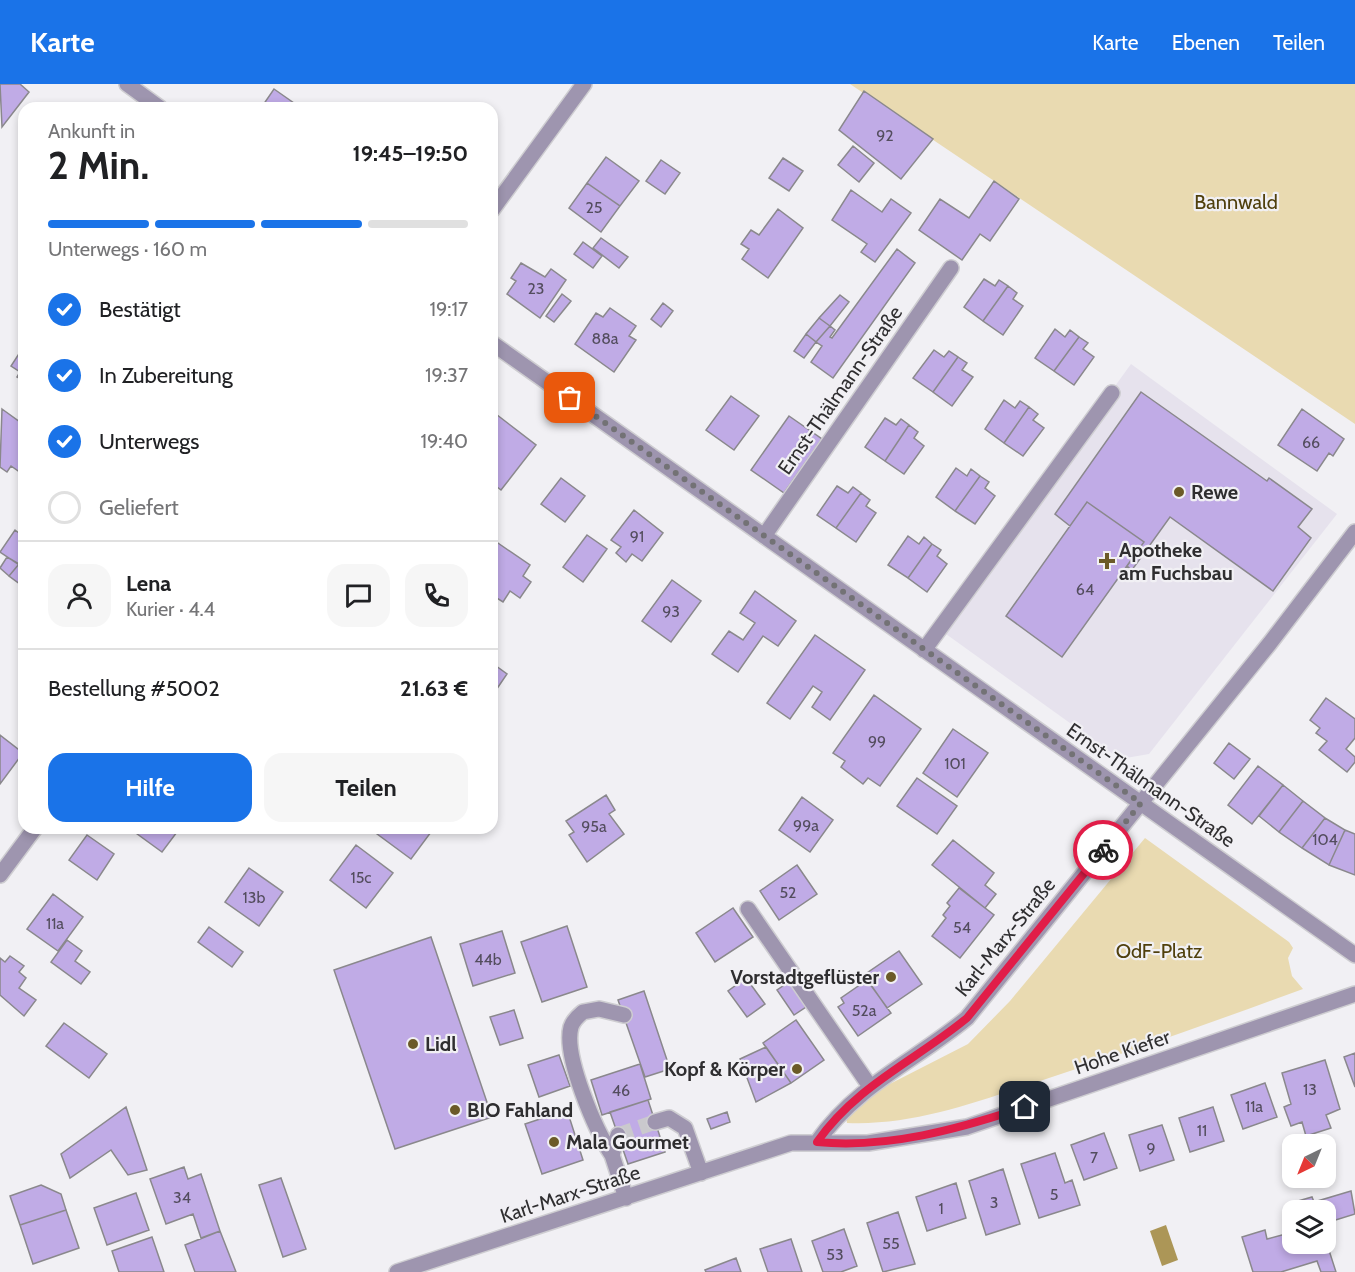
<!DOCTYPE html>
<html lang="de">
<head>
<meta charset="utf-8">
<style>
  body { margin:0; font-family:Cabin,sans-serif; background:#f6f6f6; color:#202124; height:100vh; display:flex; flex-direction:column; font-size:22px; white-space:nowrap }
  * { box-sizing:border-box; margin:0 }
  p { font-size:20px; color:#757577 }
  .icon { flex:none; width:33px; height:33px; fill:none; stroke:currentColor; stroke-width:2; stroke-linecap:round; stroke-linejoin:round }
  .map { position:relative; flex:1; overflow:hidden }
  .sheet { position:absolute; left:18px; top:18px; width:480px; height:732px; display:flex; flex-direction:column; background:#fff; border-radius:18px; box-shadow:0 3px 9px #0003 }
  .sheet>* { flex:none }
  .needle { width:39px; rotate:223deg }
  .fabs { position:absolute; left:1282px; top:1050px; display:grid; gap:12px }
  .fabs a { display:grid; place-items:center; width:54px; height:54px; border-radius:12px; background:#fff; box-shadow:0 3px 9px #0003; font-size:30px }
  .pin { position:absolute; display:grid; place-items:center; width:51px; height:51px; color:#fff; margin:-26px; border-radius:12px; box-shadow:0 3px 9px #0006 }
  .courier { position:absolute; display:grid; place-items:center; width:60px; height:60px; margin:-30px; border:4px solid #e11d48; border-radius:50%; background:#fff; color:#222; box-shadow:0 2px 8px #0007 }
  .head em { font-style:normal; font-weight:700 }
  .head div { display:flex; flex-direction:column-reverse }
  .head { display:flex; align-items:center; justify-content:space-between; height:102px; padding:0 30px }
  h1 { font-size:39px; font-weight:700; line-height:45px }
  .bar { display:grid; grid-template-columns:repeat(4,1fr); gap:9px 6px; align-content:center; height:72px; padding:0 30px }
  .bar i { height:8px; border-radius:4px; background:#e0e0e0 }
  .bar .active { background:#1a73e8 }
  .bar p { grid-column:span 4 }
  .line { display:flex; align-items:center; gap:15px; padding:0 30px; border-top:2px solid #e0e0e0 }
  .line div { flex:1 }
  .round { display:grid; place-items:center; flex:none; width:63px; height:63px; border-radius:18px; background:#f6f6f6 }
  ol { padding:0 30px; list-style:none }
  li { display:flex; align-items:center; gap:18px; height:66px }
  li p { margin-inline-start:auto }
  li .icon { padding:6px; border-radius:50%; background:#1a73e8; color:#fff; stroke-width:4 }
  li:last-child { color:#757577 }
  li i { width:33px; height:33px; border:3px solid #e0e0e0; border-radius:50% }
  .primary-button { display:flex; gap:12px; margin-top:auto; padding:12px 30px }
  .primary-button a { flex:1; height:69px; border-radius:18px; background:#1a73e8; color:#fff; font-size:24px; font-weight:700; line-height:69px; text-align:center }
  .primary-button a+a { background:#f6f6f6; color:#202124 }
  header { display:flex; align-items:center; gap:36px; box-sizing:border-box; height:84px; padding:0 30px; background:#1a73e8; color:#fff }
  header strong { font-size:28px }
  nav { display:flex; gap:33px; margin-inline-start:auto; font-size:21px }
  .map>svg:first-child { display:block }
  .built { fill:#e6e2ed }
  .green { fill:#e9dab1 }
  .water { fill:#ac9657 }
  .building { fill:#c0abe6; stroke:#8a888c; stroke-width:1.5 }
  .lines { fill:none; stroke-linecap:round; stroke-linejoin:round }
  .minor-tunnel { stroke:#cac9cd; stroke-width:15; stroke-dasharray:15 8; stroke-linecap:butt }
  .minor-casing { stroke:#cecdd1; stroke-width:18 }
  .minor { stroke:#9e95af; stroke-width:15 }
  .done { stroke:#737275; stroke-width:6; stroke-dasharray:0 10.8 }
  .route { stroke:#e11d48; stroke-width:8 }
  .poi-dot { fill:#6b5a28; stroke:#f1f0f4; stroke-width:2 }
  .labels { text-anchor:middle; stroke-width:4.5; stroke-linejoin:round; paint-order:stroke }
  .number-label { font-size:16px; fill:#534d5e }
  .park-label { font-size:20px; fill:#50400d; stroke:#f1f0f4 }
  .street-label { font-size:20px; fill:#2f2e30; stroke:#f1f0f4 }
  .poi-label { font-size:20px; font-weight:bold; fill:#2f2e30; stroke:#f1f0f4; text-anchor:start }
</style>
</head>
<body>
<header>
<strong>Karte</strong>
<nav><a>Karte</a><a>Ebenen</a><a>Teilen</a></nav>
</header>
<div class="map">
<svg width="1355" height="1188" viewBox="0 0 1355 1188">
  <rect width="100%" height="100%" fill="#f1f0f4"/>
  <path class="built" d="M 1131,280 L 1337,430 L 1149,670 L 1120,675 L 939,545 Z"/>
  <path class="green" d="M 850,0 L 1355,0 L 1355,340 Z
    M 1145,754 L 1289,858 L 1293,864 L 1288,874 L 1292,892 L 1303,905 C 1218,936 1132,967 1046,995 C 982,1016 916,1042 847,1039 L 846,1033 L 878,1006 L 968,960 L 1010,917 Z"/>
  <path class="water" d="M 1166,1141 L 1178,1176 L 1162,1182 L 1150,1147 Z"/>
  <path class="building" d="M 0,0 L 20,0 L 29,8 L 2,43 Z
    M 274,5 L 301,24 L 261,24 Z
    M 864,7 L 933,55 L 901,95 L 839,46 Z
    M 853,62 L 874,79 L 859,98 L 838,81 Z
    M 606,73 L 639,97 L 620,122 L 587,99 Z
    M 783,74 L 803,87 L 789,107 L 769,94 Z
    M 661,76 L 680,89 L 665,110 L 646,97 Z
    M 994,97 L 1019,115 L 990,157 L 980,150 L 962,176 L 919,146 L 940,115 L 969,134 Z
    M 587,99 L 620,122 L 601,148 L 569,124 Z
    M 851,106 L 882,128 L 891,115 L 911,129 L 875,178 L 861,168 L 867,160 L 832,136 Z
    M 778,125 L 803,144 L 768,194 L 742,175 L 749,165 L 741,160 L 751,146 L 759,151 Z
    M 601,154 L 628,173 L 619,184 L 593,164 Z
    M 583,158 L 602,172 L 593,184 L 574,170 Z
    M 897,165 L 915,179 L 833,294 L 811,278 L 822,262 L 816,258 L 830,242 L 835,246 L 830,253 L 832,254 Z
    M 521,179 L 545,193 L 551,185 L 566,196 L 540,234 L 507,210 L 516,197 L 511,194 Z
    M 984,195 L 995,202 L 999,196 L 1008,202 L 983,237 L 964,223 Z
    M 1008,202 L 1017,209 L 1013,215 L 1023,222 L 1003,251 L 983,237 Z
    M 562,210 L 571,217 L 554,238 L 546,232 Z
    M 840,211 L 849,218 L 830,242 L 819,234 Z
    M 663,219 L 673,227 L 661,243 L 651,235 Z
    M 610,224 L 636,242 L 629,252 L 636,256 L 614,288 L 575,260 L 596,229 L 603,233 Z
    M 819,234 L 830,242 L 816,258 L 806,250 Z
    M 1055,245 L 1065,253 L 1070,246 L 1079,253 L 1054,287 L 1035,274 Z
    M 806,250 L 816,258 L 804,274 L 794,267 Z
    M 1079,253 L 1088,259 L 1083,265 L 1094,273 L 1074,301 L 1054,287 Z
    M 24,262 L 24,297 L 17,293 L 20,288 L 11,282 Z
    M 934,266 L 944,273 L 949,267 L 958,273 L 933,308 L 913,294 Z
    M 958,273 L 967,279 L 962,286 L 973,293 L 952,322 L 933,308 Z
    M 1141,308 L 1267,397 L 1269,394 L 1312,425 L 1298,443 L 1311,454 L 1273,507 L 1170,433 L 1132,486 L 1127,482 L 1144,458 L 1087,418 L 1070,442 L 1055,430 Z
    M 731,312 L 759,332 L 734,366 L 706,346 Z
    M 1004,316 L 1015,324 L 1020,317 L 1029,323 L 1004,359 L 985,345 Z
    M 1029,323 L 1038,330 L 1033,336 L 1044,344 L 1023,372 L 1004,359 Z
    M 2,325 L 24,341 L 24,391 L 11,382 L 7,388 L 0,383 Z
    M 1302,325 L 1344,355 L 1333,372 L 1329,369 L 1317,387 L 1278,361 Z
    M 492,327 L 536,361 L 501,406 L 492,399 Z
    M 789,332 L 822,355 L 784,409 L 751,386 Z
    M 885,334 L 896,341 L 901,335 L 909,341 L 885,377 L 865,363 Z
    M 909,341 L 918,348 L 914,354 L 924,362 L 904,390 L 885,377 Z
    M 956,384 L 967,392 L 971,385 L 980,392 L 955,427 L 936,413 Z
    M 980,392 L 989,398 L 985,404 L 995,412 L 975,440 L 955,427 Z
    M 561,394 L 585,412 L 565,438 L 541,420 Z
    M 837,402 L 848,409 L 853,403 L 861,409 L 836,444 L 817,431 Z
    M 861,409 L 870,416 L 866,422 L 876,429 L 856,458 L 836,444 Z
    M 1087,418 L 1144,458 L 1062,573 L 1006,532 Z
    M 634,426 L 663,449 L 642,477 L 632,470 L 626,478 L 616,469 L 621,463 L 611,456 Z
    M 15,446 L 24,453 L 24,484 L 0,468 Z
    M 587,451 L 607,465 L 583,498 L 563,483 Z
    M 908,452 L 919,460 L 924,453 L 932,460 L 908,494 L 888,481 Z
    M 495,457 L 530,481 L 523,492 L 531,498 L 520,514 L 510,507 L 503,518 L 492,511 L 492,462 Z
    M 932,460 L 941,466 L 937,472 L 947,480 L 927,508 L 908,494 Z
    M 7,473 L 19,480 L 9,492 L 0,484 Z
    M 19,480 L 24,484 L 24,503 L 9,492 Z
    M 672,496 L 701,517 L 671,558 L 642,537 Z
    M 755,507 L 796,537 L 778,562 L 763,552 L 738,588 L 712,570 L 729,547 L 743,556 L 755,539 L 740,529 Z
    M 815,551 L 865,586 L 830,636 L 812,623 L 822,608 L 813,602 L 790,635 L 767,619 Z
    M 492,579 L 507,590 L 492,612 Z
    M 874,611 L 921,645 L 880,702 L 868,694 L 863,700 L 841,683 L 845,677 L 833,669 Z
    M 1326,614 L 1355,635 L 1355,654 L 1346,665 L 1355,673 L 1355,678 L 1347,688 L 1319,666 L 1327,657 L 1316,649 L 1320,644 L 1310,636 Z
    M 953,645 L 988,669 L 957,713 L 923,689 Z
    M 0,651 L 23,669 L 0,700 Z
    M 1229,659 L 1250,675 L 1234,695 L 1214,679 Z
    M 1258,682 L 1283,701 L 1252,740 L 1228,721 Z
    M 917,694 L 957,722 L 937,750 L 897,722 Z
    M 1283,701 L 1303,717 L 1279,748 L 1259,732 Z
    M 606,711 L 615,726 L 609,730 L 624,750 L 587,778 L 569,751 L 574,748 L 566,737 Z
    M 802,713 L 833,736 L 810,768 L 779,746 Z
    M 1303,717 L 1325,734 L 1302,764 L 1279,748 Z
    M 1325,734 L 1345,746 L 1329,781 L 1302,764 Z
    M 129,744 L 180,744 L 162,768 Z
    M 369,744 L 434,744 L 411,775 Z
    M 1345,746 L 1355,750 L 1355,791 L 1329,781 Z
    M 87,751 L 114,770 L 97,796 L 69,776 Z
    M 953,756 L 994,789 L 985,801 L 996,810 L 985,824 L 932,781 Z
    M 356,761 L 393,789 L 366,824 L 330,796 Z
    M 797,781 L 817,810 L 779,836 L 760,807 Z
    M 249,784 L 283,808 L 259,842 L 225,818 Z
    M 959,804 L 994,831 L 960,874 L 932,852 L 946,834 L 943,831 L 950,822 L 947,819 Z
    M 53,810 L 83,833 L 58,867 L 27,845 Z
    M 733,824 L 753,853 L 715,878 L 696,849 Z
    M 567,842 L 587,903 L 542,918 L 521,858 Z
    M 209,843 L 243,868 L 232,883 L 198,858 Z
    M 502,847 L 515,889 L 473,902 L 460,860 Z
    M 431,853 L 492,1033 L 395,1065 L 334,886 Z
    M 67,856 L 82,867 L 75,877 L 90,888 L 81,900 L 51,878 Z
    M 899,867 L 922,900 L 887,924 L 864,891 Z
    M 10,872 L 24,882 L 19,888 L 26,894 L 19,904 L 36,916 L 24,932 L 0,911 L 0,874 L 5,878 Z
    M 746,894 L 765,920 L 747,933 L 728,907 Z
    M 867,896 L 891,929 L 858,952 L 838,923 L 844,919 L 841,914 Z
    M 789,898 L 806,923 L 794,931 L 777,906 Z
    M 644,907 L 670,985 L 645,993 L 618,916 Z
    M 514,926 L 523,954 L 500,961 L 490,933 Z
    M 796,936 L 824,976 L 791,999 L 763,959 Z
    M 64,939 L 107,970 L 89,994 L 46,962 Z
    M 766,963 L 791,999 L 756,1018 L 740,975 Z
    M 1355,969 L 1355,1003 L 1344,973 Z
    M 559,971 L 570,1002 L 539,1013 L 528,981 Z
    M 1325,976 L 1340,1025 L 1326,1031 L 1331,1044 L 1306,1052 L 1302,1038 L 1291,1042 L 1284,1023 L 1291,1020 L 1282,989 Z
    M 640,980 L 651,1015 L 602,1031 L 591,996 Z
    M 1265,999 L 1277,1033 L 1243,1045 L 1231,1011 Z
    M 648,1016 L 665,1068 L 628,1080 L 610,1028 Z
    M 126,1023 L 147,1086 L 128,1091 L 111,1066 L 70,1094 L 61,1070 Z
    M 1213,1023 L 1224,1057 L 1190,1068 L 1179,1034 Z
    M 567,1026 L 583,1076 L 542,1090 L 525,1040 Z
    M 727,1028 L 730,1038 L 711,1045 L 707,1035 Z
    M 1162,1041 L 1174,1076 L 1140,1087 L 1129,1051 Z
    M 1104,1049 L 1117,1084 L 1084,1096 L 1071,1061 Z
    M 1055,1069 L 1065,1099 L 1072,1096 L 1080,1121 L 1039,1134 L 1021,1080 Z
    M 184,1083 L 188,1095 L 201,1090 L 220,1147 L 201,1154 L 193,1130 L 166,1140 L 150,1095 Z
    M 1003,1085 L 1020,1140 L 986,1151 L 969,1097 Z
    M 281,1094 L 306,1165 L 283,1173 L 259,1101 Z
    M 956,1099 L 966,1134 L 927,1147 L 916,1113 Z
    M 41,1101 L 61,1110 L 66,1126 L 20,1141 L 10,1112 Z
    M 1351,1107 L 1355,1130 L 1326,1139 L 1326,1126 L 1293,1127 L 1291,1119 L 1312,1113 L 1314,1118 Z
    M 136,1109 L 149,1146 L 107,1161 L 94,1124 Z
    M 66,1126 L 79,1164 L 33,1180 L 20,1141 Z
    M 898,1128 L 915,1180 L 883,1188 L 867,1139 Z
    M 844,1145 L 857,1182 L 841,1188 L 823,1188 L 812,1157 Z
    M 1265,1146 L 1267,1155 L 1293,1148 L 1293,1160 L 1326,1160 L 1326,1157 L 1336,1188 L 1321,1188 L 1317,1177 L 1281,1188 L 1253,1188 L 1242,1153 Z
    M 220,1147 L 236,1188 L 195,1188 L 185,1161 Z
    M 152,1153 L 164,1188 L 119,1188 L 112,1167 Z
    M 791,1155 L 802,1188 L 768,1188 L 760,1165 Z
    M 736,1174 L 741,1188 L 706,1188 L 705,1186 Z"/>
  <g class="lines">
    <path class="minor-tunnel" d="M 618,1051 L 655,1038"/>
    <defs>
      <path id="minor" d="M 127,0 L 160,24
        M 492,126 L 584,0
        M 492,259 L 1355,871
        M 764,452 L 951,184
        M 924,566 L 1112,309
        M 0,791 L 35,744
        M 748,825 L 869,1001
        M 655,1038 L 669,1034 L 685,1044 L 701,1089
        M 618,1051 L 612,1071 L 626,1114
        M 817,1058 C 857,1001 915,977 967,934 L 1270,559 L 1355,448
        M 612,1071 C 596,1047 563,972 571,943 C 573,937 578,932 583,928 L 599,925 L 624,931
        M 397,1188 L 791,1059 L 868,1059 L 967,1043 L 1355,910"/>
    </defs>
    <use href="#minor" class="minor-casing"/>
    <use href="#minor" class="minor"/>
  </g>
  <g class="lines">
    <path class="done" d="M 570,314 L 1141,719 L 1103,766"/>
    <path class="route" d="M 1025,1023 C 959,1045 887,1065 817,1058 C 857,1001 915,977 967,934 L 1103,766"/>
  </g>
  <g class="poi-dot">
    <circle cx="1179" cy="408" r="6"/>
    <path d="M1104 468h6v6h6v6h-6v6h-6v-6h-6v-6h6z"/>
    <circle cx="891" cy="893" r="6"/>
    <circle cx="413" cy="960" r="6"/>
    <circle cx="797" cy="985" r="6"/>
    <circle cx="455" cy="1026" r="6"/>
    <circle cx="554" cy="1058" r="6"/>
  </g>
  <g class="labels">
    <g class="number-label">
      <text x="885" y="57">92</text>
      <text x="594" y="129">25</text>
      <text x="536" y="210">23</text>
      <text x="605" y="260">88a</text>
      <text x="1311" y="364">66</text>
      <text x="637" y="458">91</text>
      <text x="1085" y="511">64</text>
      <text x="671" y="533">93</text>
      <text x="877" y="663">99</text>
      <text x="955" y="685">101</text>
      <text x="806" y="747">99a</text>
      <text x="594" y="748">95a</text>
      <text x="1325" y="761">104</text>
      <text x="361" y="799">15c</text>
      <text x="788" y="814">52</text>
      <text x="254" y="819">13b</text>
      <text x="55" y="845">11a</text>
      <text x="962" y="849">54</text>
      <text x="488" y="881">44b</text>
      <text x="864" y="932">52a</text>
      <text x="1310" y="1011">13</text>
      <text x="621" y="1012">46</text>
      <text x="1254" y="1028">11a</text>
      <text x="1202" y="1052">11</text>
      <text x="1151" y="1070">9</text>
      <text x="1094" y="1079">7</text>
      <text x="1054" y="1116">5</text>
      <text x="182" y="1119">34</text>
      <text x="994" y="1124">3</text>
      <text x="941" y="1130">1</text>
      <text x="891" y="1165">55</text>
      <text x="835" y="1176">53</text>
    </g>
    <g class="park-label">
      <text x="1236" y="125">Bannwald</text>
      <text x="1159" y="874">OdF-Platz</text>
    </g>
    <g class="street-label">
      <text transform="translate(840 306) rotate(-55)" y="7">Ernst-Thälmann-Straße</text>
      <text transform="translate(1151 701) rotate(35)" y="7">Ernst-Thälmann-Straße</text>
      <text transform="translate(1005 853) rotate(-51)" y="7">Karl-Marx-Straße</text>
      <text transform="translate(1122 968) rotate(-19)" y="7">Hohe Kiefer</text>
      <text transform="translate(570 1110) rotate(-18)" y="7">Karl-Marx-Straße</text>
    </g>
    <g class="poi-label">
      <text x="1191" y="415">Rewe</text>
      <text x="1119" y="473">Apotheke<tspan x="1119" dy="23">am Fuchsbau</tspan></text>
      <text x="879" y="900" text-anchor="end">Vorstadtgeflüster</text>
      <text x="425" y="967">Lidl</text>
      <text x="785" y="992" text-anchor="end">Kopf &amp; Körper</text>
      <text x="467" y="1033">BIO Fahland</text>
      <text x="566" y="1065">Mala Gourmet</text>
    </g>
  </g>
</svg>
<div class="fabs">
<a><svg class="needle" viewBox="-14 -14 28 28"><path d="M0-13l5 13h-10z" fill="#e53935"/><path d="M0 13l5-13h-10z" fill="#757577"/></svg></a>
<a><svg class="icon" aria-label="layers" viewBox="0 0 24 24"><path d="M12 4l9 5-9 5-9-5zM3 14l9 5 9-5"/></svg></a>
</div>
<div class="pin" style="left:570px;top:314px;background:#ea580c"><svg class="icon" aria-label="bag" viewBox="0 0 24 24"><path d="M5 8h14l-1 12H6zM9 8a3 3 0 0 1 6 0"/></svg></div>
<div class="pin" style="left:1025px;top:1023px;background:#1f2937"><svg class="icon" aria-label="home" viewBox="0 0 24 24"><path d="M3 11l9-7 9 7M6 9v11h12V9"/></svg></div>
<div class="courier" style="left:1103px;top:766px"><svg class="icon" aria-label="bike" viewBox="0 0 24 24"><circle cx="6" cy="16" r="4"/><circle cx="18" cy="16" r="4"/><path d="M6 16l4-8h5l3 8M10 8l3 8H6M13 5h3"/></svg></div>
<section class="sheet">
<div class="head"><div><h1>2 Min.</h1><p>Ankunft in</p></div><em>19:45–19:50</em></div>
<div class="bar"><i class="active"></i><i class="active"></i><i class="active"></i><i></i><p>Unterwegs · 160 m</p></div>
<ol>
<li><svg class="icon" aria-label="check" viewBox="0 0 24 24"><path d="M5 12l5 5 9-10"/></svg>Bestätigt<p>19:17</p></li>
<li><svg class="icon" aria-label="check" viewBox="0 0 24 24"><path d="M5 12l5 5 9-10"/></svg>In Zubereitung<p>19:37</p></li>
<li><svg class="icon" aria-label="check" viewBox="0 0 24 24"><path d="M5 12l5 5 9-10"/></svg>Unterwegs<p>19:40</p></li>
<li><i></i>Geliefert</li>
</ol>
<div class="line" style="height:108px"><a class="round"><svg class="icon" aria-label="person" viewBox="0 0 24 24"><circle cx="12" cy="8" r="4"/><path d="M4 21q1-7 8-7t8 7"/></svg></a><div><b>Lena</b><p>Kurier · 4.4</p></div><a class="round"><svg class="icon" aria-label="chat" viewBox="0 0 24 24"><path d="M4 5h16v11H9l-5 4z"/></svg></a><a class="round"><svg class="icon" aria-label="phone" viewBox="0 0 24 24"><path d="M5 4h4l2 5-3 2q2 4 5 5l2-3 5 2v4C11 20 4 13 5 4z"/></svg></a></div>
<div class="line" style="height:78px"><div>Bestellung #5002</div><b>21.63 €</b></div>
<div class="primary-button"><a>Hilfe</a><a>Teilen</a></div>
</section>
</div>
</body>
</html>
